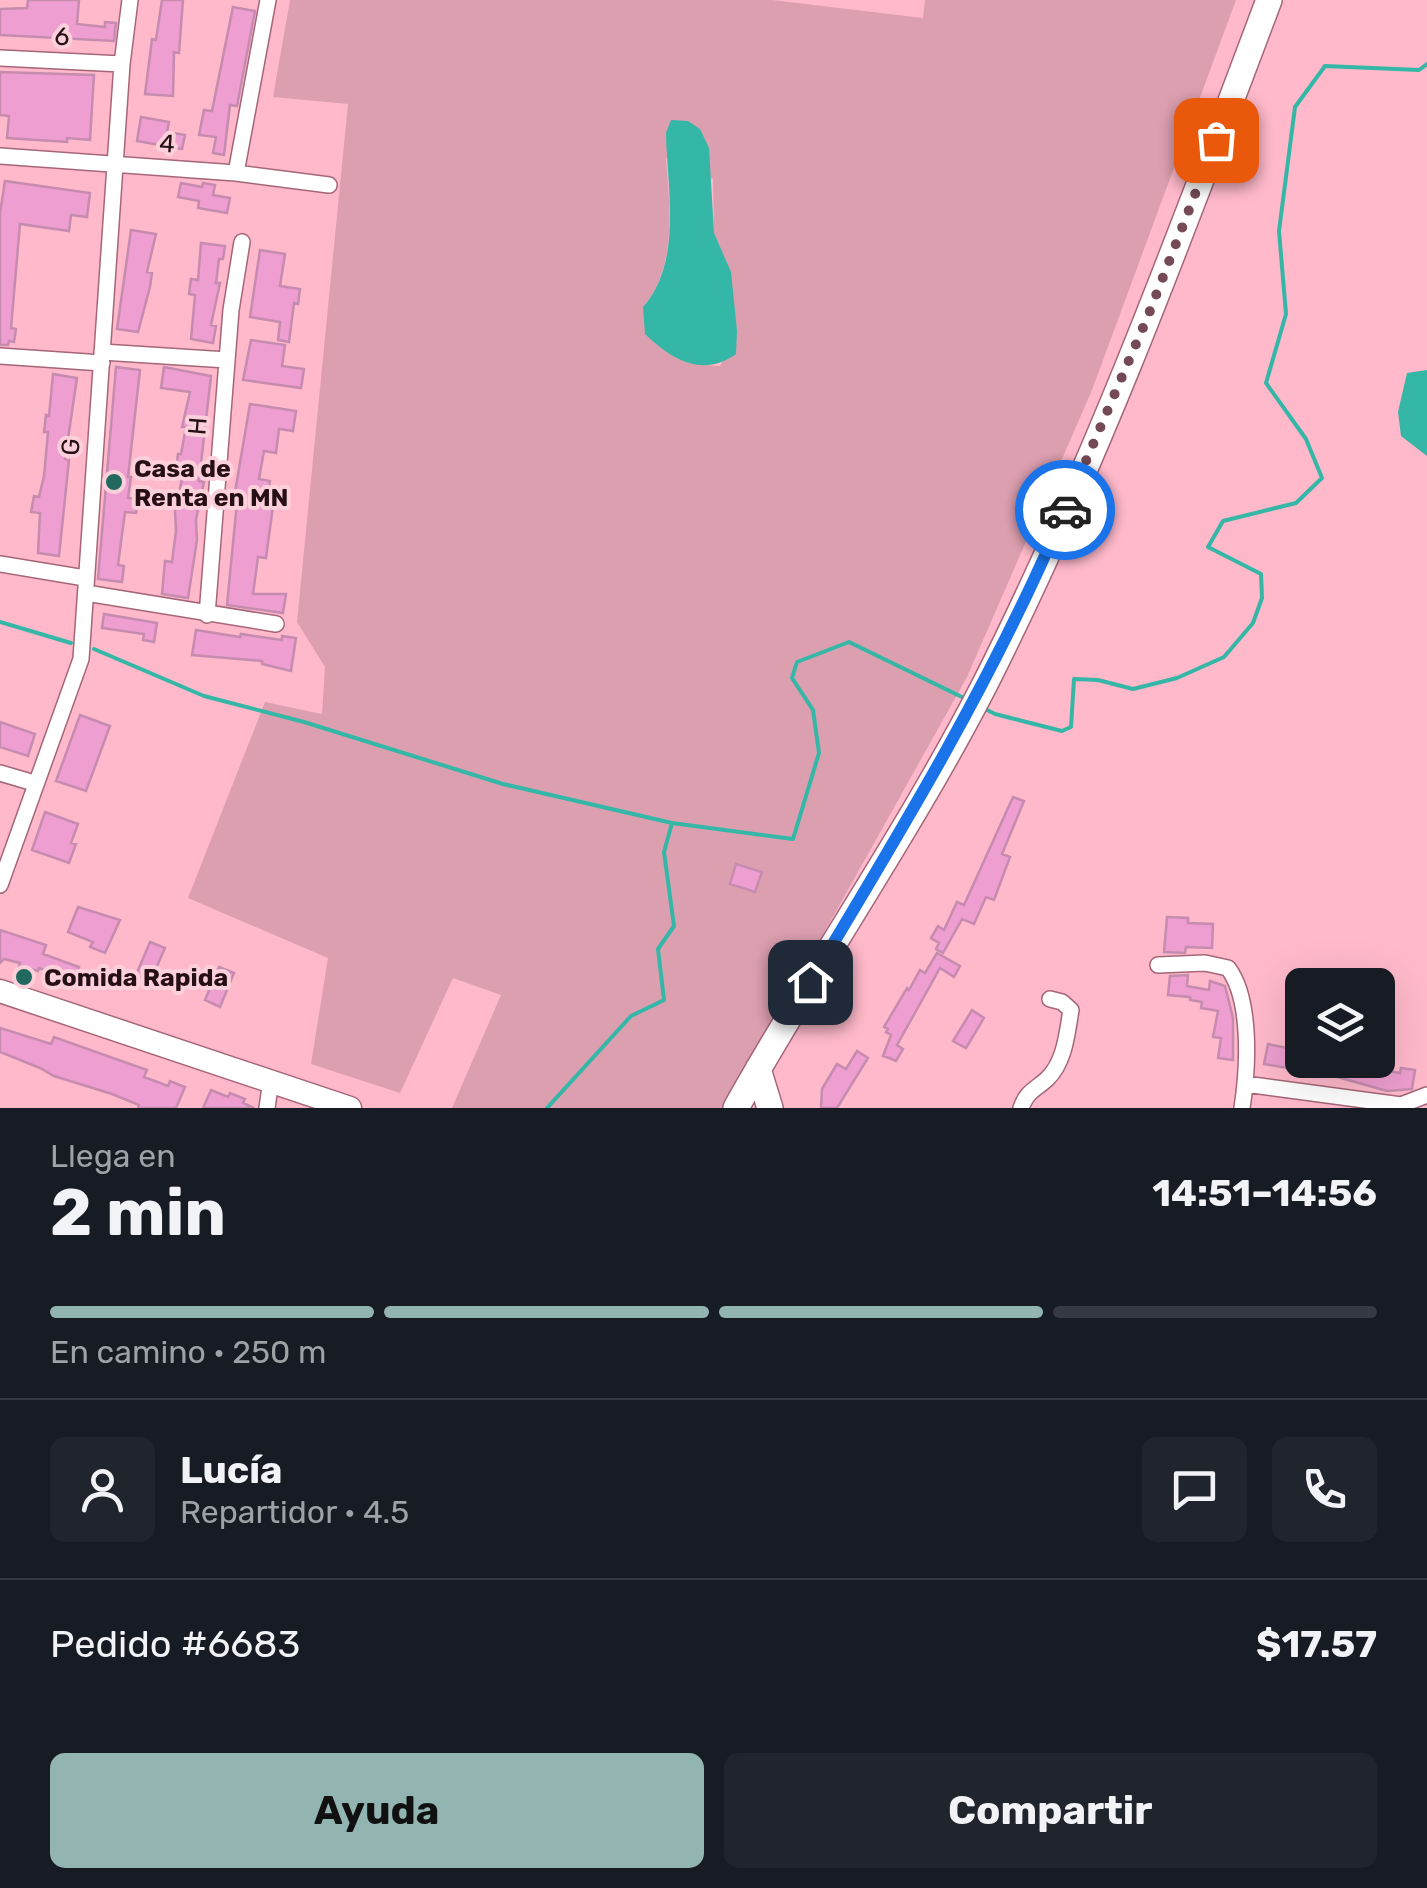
<!DOCTYPE html>
<html lang="es">
<head>
<meta charset="utf-8">
<style>
  body { margin:0; font-family:Rubik,sans-serif; background:#20242c; color:#f1f3f6; height:100vh; display:flex; flex-direction:column; font-size:38px; white-space:nowrap }
  * { box-sizing:border-box; margin:0 }
  p { font-size:32px; color:#9ea1a6 }
  .icon { flex:none; width:55px; height:55px; fill:none; stroke:currentColor; stroke-width:2; stroke-linecap:round; stroke-linejoin:round }
  .map { position:relative; height:1108px; overflow:hidden }
  .details { display:flex; flex-direction:column; background:#171b24; flex:1 }
  .details>* { flex:none }
  .buttons { position:absolute; left:1285px; top:968px; display:grid; gap:20px }
  .buttons a { display:grid; place-items:center; width:110px; height:110px; border-radius:15px; background:#171b24; box-shadow:0 10px 40px #0002; font-size:50px }
  .pin { position:absolute; display:grid; place-items:center; width:85px; height:85px; color:#fff; margin:-42px; border-radius:20px; box-shadow:0 5px 15px #0006 }
  .courier { position:absolute; display:grid; place-items:center; width:100px; height:100px; margin:-50px; border:8px solid #1a73e8; border-radius:50%; background:#fff; color:#222; box-shadow:0 2px 12px #0007 }
  .head em { font-style:normal; font-weight:700 }
  .head div { display:flex; flex-direction:column-reverse }
  .head { display:flex; align-items:center; justify-content:space-between; height:170px; padding:0 50px }
  h1 { font-size:65px; font-weight:700; line-height:75px }
  .bar { display:grid; grid-template-columns:repeat(4,1fr); gap:15px 10px; align-content:center; height:120px; padding:0 50px }
  .bar i { height:12px; border-radius:8px; background:#363941 }
  .bar .on { background:#93b5b2 }
  .bar p { grid-column:span 4 }
  .line { display:flex; align-items:center; gap:25px; padding:0 50px; border-top:2px solid #363941 }
  .line div { flex:1 }
  .round { display:grid; place-items:center; flex:none; width:105px; height:105px; border-radius:15px; background:#20242c }
  .primary-button { display:flex; gap:20px; margin-top:auto; padding:20px 50px }
  .primary-button a { flex:1; height:115px; border-radius:15px; background:#93b5b2; color:#111; font-size:40px; font-weight:700; line-height:115px; text-align:center }
  .primary-button a+a { background:#20242c; color:#f1f3f6 }
  .map>svg:first-child { display:block }
  .green { fill:#dc9faf; fill-rule:evenodd }
  .water { fill:#34b7a6 }
  .lines { fill:none; stroke-linecap:round; stroke-linejoin:round }
  .stream { stroke:#34b7a6; stroke-width:4 }
  .building { fill:#ee9ed0; stroke:#c68caf; stroke-width:2.5 }
  .minor-casing { stroke:#a56678; stroke-width:18 }
  .secondary-casing { stroke:#a56678; stroke-width:25 }
  .primary-casing { stroke:#a56678; stroke-width:28 }
  .minor { stroke:#fff; stroke-width:15 }
  .secondary { stroke:#fff; stroke-width:22 }
  .primary { stroke:#fff; stroke-width:25 }
  .done { stroke:#734a55; stroke-width:10; stroke-dasharray:0 18 }
  .route { stroke:#1a73e8; stroke-width:12 }
  .poi-dot { fill:#21695f; stroke:#fbd0da; stroke-width:4 }
  .labels { text-anchor:middle; stroke-width:8; stroke-linejoin:round; paint-order:stroke }
  .street-label { font-size:25px; fill:#270f16; stroke:#fbd0da }
  .poi-label { font-size:25px; font-weight:bold; fill:#270f16; stroke:#fbd0da; text-anchor:start }
</style>
</head>
<body>
<div class="map">
<svg width="1427" height="1108" viewBox="0 0 1427 1108">
  <rect width="100%" height="100%" fill="#ffb9cb"/>
  <path class="green" d="M 290,0 L 772,0 L 923,18 L 925,0 L 1236,0 L 1092,390 L 967,677 L 726,1108 L 452,1108 L 501,995 L 453,978 L 400,1093 L 311,1064 L 328,958 L 188,898 L 265,702 L 322,714 L 325,667 L 297,622 L 348,104 L 273,97 ZM 666,158 L 713,179 L 714,233 L 737,331 L 720,366 C 667,363 663,354 643,307 C 677,268 670,207 666,158 Z"/>
  <path class="water" d="M 671,120 L 688,121 L 700,129 L 709,148 L 714,233 L 731,272 L 737,331 L 736,354 C 703,378 672,360 645,334 L 643,307 C 683,262 667,188 666,133 Z
    M 1427,370 L 1427,456 L 1401,436 L 1398,412 L 1407,373 Z"/>
  <g class="lines">
    <path class="stream" d="M 0,622 L 71,643
      M 94,649 L 204,696 L 304,722 L 503,784 L 672,823
      M 983,708 L 995,714 L 1062,731 L 1071,727 L 1074,679 L 1098,680 L 1133,689 L 1177,678 L 1224,657 L 1253,623 L 1262,598 L 1261,574 L 1208,547 L 1223,521 L 1296,503 L 1322,478 L 1306,439 L 1266,383 L 1286,314 L 1279,231 L 1295,107 L 1325,66 L 1419,70 L 1427,64
      M 547,1108 L 631,1016 L 664,1000 L 658,949 L 674,926 L 664,852 L 672,823 L 793,839 L 819,753 L 813,710 L 792,678 L 797,662 L 849,642 L 966,699"/>
  </g>
  <path class="building" d="M 28,0 L 79,0 L 77,24 L 105,27 L 105,22 L 116,23 L 114,41 L 0,35 L 0,9 L 27,8 Z
    M 162,0 L 183,0 L 179,53 L 174,52 L 173,96 L 145,94 L 152,39 L 156,40 Z
    M 233,7 L 255,11 L 237,106 L 230,105 L 224,155 L 213,153 L 216,137 L 199,135 L 204,110 L 212,111 Z
    M 0,72 L 94,75 L 90,140 L 67,138 L 67,142 L 7,138 L 9,116 L 0,115 Z
    M 141,117 L 169,122 L 167,132 L 185,135 L 182,149 L 137,141 Z
    M 5,181 L 90,193 L 87,217 L 71,215 L 69,231 L 20,224 L 11,328 L 16,329 L 14,342 L 9,341 L 8,345 L 0,345 L 0,213 Z
    M 181,183 L 202,187 L 203,183 L 215,185 L 213,195 L 230,198 L 227,213 L 198,208 L 199,201 L 178,197 Z
    M 131,230 L 156,234 L 147,272 L 152,273 L 150,287 L 138,332 L 117,329 Z
    M 201,243 L 225,246 L 223,259 L 219,259 L 216,283 L 220,283 L 211,325 L 216,326 L 213,343 L 191,339 L 195,295 L 189,294 L 191,279 L 198,280 Z
    M 260,250 L 285,254 L 280,286 L 300,289 L 298,304 L 294,303 L 289,342 L 278,340 L 280,322 L 250,317 Z
    M 251,340 L 285,345 L 282,366 L 304,369 L 301,388 L 243,380 Z
    M 116,367 L 140,370 L 128,477 L 131,477 L 128,498 L 138,499 L 136,513 L 125,512 L 118,565 L 124,566 L 122,582 L 98,579 Z
    M 164,367 L 211,376 L 199,481 L 204,482 L 196,520 L 197,540 L 188,598 L 162,594 L 165,561 L 172,562 L 176,531 L 175,511 L 184,470 L 176,469 L 178,454 L 181,454 L 186,427 L 182,427 L 190,392 L 161,388 Z
    M 53,374 L 77,378 L 65,459 L 69,460 L 59,556 L 38,553 L 40,513 L 31,512 L 34,496 L 39,497 L 44,476 L 48,432 L 44,432 L 46,415 L 49,416 Z
    M 250,404 L 296,411 L 293,431 L 279,429 L 276,453 L 264,451 L 259,479 L 270,481 L 266,504 L 273,506 L 266,558 L 258,557 L 253,594 L 286,594 L 283,613 L 227,605 L 238,492 L 235,492 Z
    M 104,614 L 157,623 L 154,642 L 143,640 L 144,634 L 102,628 Z
    M 196,630 L 240,637 L 241,634 L 282,640 L 282,636 L 296,638 L 291,671 L 262,664 L 262,661 L 192,655 Z
    M 80,715 L 110,726 L 86,791 L 56,781 Z
    M 0,722 L 35,734 L 28,756 L 0,747 Z
    M 1013,797 L 1024,801 L 1002,854 L 1010,857 L 994,900 L 986,897 L 974,924 L 962,919 L 943,953 L 936,949 L 939,943 L 931,938 L 938,926 L 944,930 L 957,902 L 964,905 Z
    M 45,812 L 78,824 L 71,843 L 76,844 L 69,863 L 32,850 Z
    M 736,864 L 762,872 L 755,892 L 730,884 Z
    M 78,907 L 120,920 L 105,953 L 90,947 L 93,942 L 68,932 Z
    M 1167,917 L 1188,918 L 1188,923 L 1213,924 L 1212,948 L 1186,947 L 1185,953 L 1164,952 Z
    M 0,930 L 46,945 L 43,954 L 79,967 L 74,980 L 39,968 L 38,971 L 19,966 L 20,963 L 4,959 L 0,963 Z
    M 150,942 L 165,948 L 150,982 L 136,975 Z
    M 937,953 L 960,966 L 954,977 L 940,968 L 897,1045 L 903,1049 L 896,1061 L 889,1058 L 883,1056 L 891,1035 L 886,1032 L 888,1029 L 884,1027 L 907,988 L 909,990 L 920,970 L 925,973 Z
    M 219,967 L 234,973 L 220,1007 L 205,1000 Z
    M 1188,975 L 1187,986 L 1209,990 L 1210,981 L 1225,986 L 1233,1018 L 1233,1060 L 1218,1058 L 1221,1038 L 1213,1037 L 1218,1011 L 1201,1008 L 1202,1002 L 1190,1000 L 1190,997 L 1168,995 L 1170,976 Z
    M 972,1010 L 984,1018 L 966,1048 L 953,1041 Z
    M 0,1028 L 51,1044 L 54,1037 L 147,1070 L 144,1077 L 168,1086 L 170,1081 L 185,1087 L 176,1108 L 138,1108 L 139,1105 L 112,1094 L 54,1076 L 40,1068 L 0,1052 Z
    M 1268,1044 L 1302,1051 L 1302,1060 L 1361,1060 L 1373,1062 L 1372,1068 L 1400,1073 L 1401,1068 L 1415,1070 L 1412,1089 L 1387,1091 L 1334,1076 L 1264,1064 Z
    M 857,1051 L 868,1058 L 837,1108 L 821,1108 L 822,1089 L 837,1064 L 846,1069 Z
    M 211,1090 L 228,1097 L 230,1093 L 245,1099 L 243,1103 L 254,1108 L 203,1108 Z"/>
  <g class="lines">
    <defs>
      <path id="minor" d="M 0,58 L 122,64
        M 0,156 L 236,173 L 329,185
        M 236,173 L 268,0
        M 102,352 L 227,360
        M 0,356 L 102,363
        M 0,564 L 85,578
        M 86,593 L 276,624
        M 207,615 L 231,310 L 242,242
        M 0,773 L 34,783
        M 0,885 L 81,659 L 122,64 L 130,0
        M 1158,965 L 1205,963 L 1228,968 C 1252,1000 1248,1069 1242,1108
        M 1245,1084 L 1401,1105 L 1427,1095
        M 267,1108 L 271,1080
        M 1021,1108 C 1027,1091 1035,1090 1047,1079 C 1065,1062 1067,1033 1071,1010 L 1062,1002 L 1050,999"/>
      <path id="secondary" d="M 0,991 L 350,1108"/>
      <path id="primary" d="M 758,1069 L 770,1108
        M 736,1108 C 816,965 910,830 985,684 C 1096,464 1182,231 1269,0"/>
    </defs>
    <use href="#minor" class="minor-casing"/>
    <use href="#secondary" class="secondary-casing"/>
    <use href="#primary" class="primary-casing"/>
    <use href="#minor" class="minor"/>
    <use href="#secondary" class="secondary"/>
    <use href="#primary" class="primary"/>
  </g>
  <g class="lines">
    <path class="done" d="M 1065,510 L 1148,316 L 1216,140"/>
    <path class="route" d="M 810,982 C 903,828 995,676 1065,510"/>
  </g>
  <g class="poi-dot">
    <circle cx="114" cy="482" r="10"/>
    <circle cx="24" cy="977" r="10"/>
  </g>
  <g class="labels">
    <g class="street-label">
      <text transform="translate(62 36) rotate(3)" y="9">6</text>
      <text transform="translate(167 143) rotate(4)" y="9">4</text>
      <text transform="translate(197 426) rotate(-85)" y="9">H</text>
      <text transform="translate(70 447) rotate(-86)" y="9">G</text>
    </g>
    <g class="poi-label">
      <text x="134" y="477">Casa de<tspan x="134" dy="29">Renta en MN</tspan></text>
      <text x="44" y="986">Comida Rapida</text>
    </g>
  </g>
</svg>
<div class="buttons">
<a><svg class="icon" aria-label="layers" viewBox="0 0 24 24"><path d="M12 4l9 5-9 5-9-5zM3 14l9 5 9-5"/></svg></a>
</div>
<div class="pin" style="left:1216px;top:140px;background:#ea580c"><svg class="icon" aria-label="bag" viewBox="0 0 24 24"><path d="M5 8h14l-1 12H6zM9 8a3 3 0 0 1 6 0"/></svg></div>
<div class="pin" style="left:810px;top:982px;background:#1f2937"><svg class="icon" aria-label="home" viewBox="0 0 24 24"><path d="M3 11l9-7 9 7M6 9v11h12V9"/></svg></div>
<div class="courier" style="left:1065px;top:510px"><svg class="icon" aria-label="car" viewBox="0 0 24 24"><path d="M5 17H2v-5l4-1 3-4h7l3 4 3 1v5h-3M9 17h6M6 11h13"/><circle cx="7" cy="17" r="2"/><circle cx="17" cy="17" r="2"/></svg></div>
</div>
<section class="details">
<div class="head"><div><h1>2 min</h1><p>Llega en</p></div><em>14:51–14:56</em></div>
<div class="bar"><i class="on"></i><i class="on"></i><i class="on"></i><i></i><p>En camino · 250 m</p></div>
<div class="line" style="height:180px"><a class="round"><svg class="icon" aria-label="person" viewBox="0 0 24 24"><circle cx="12" cy="8" r="4"/><path d="M4 21q1-7 8-7t8 7"/></svg></a><div><b>Lucía</b><p>Repartidor · 4.5</p></div><a class="round"><svg class="icon" aria-label="chat" viewBox="0 0 24 24"><path d="M4 5h16v11H9l-5 4z"/></svg></a><a class="round"><svg class="icon" aria-label="phone" viewBox="0 0 24 24"><path d="M5 4h4l2 5-3 2q2 4 5 5l2-3 5 2v4C11 20 4 13 5 4z"/></svg></a></div>
<div class="line" style="height:130px"><div>Pedido #6683</div><b>$17.57</b></div>
<div class="primary-button"><a>Ayuda</a><a>Compartir</a></div>
</section>
</body>
</html>
